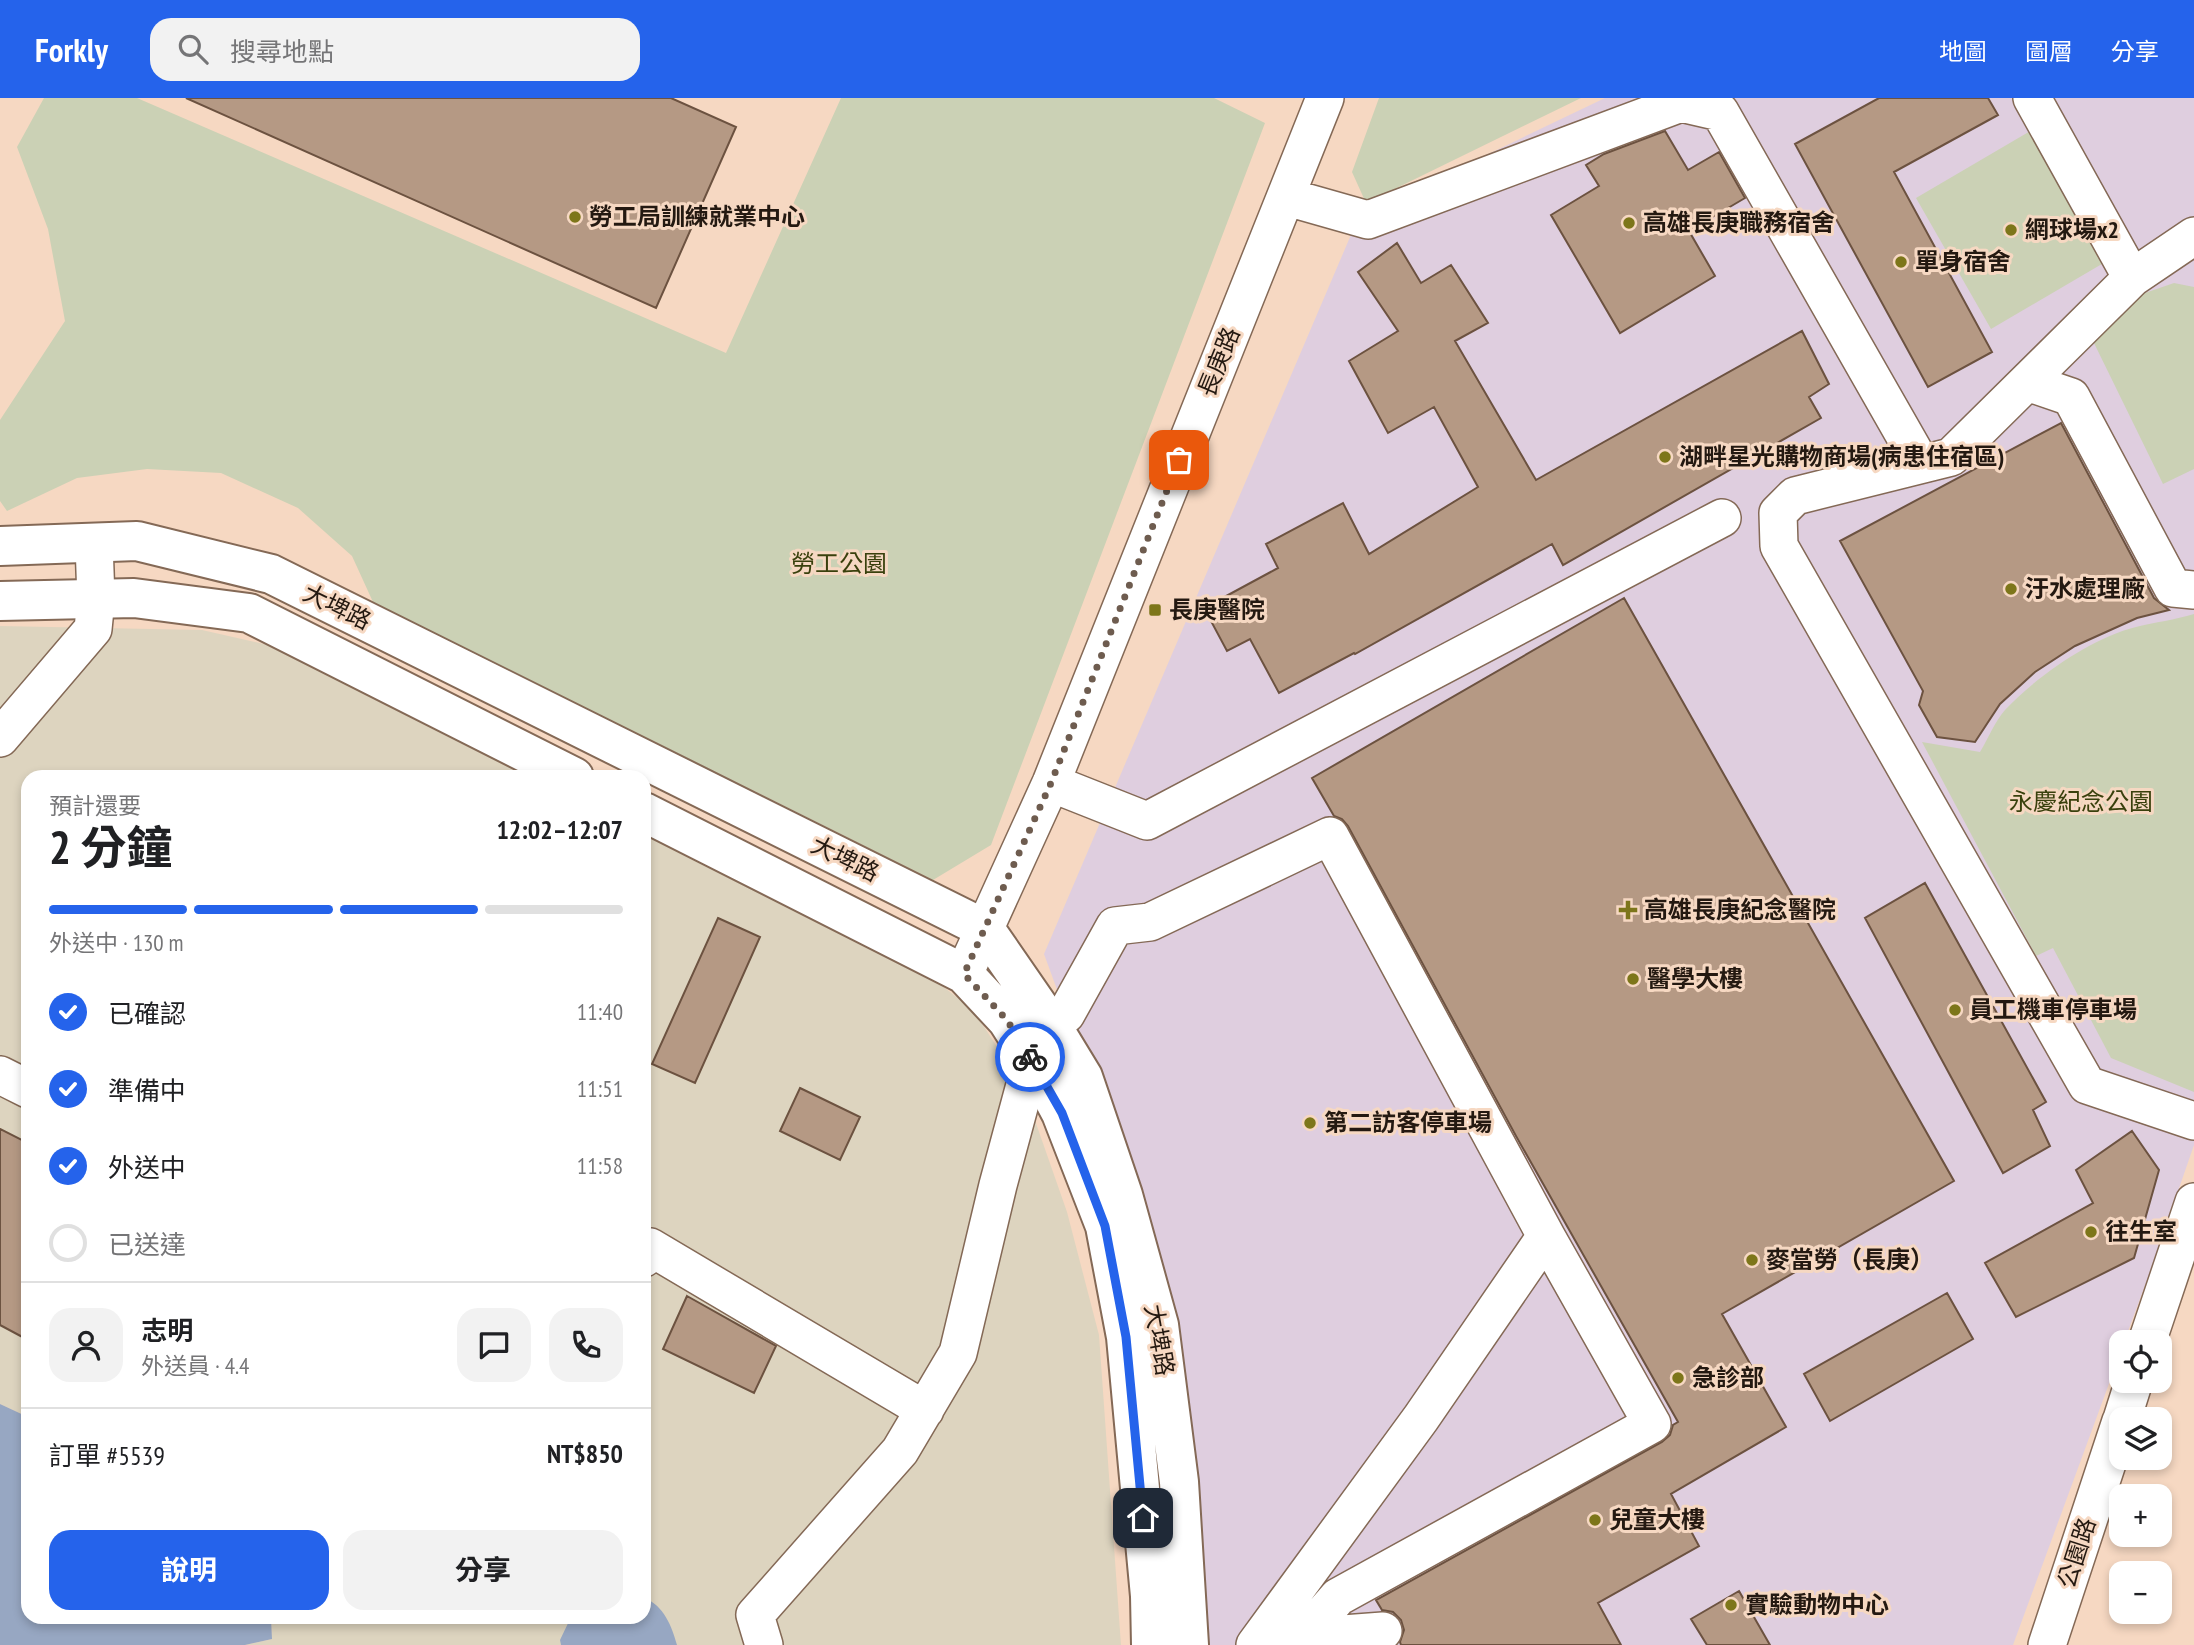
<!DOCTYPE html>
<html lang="zh-TW">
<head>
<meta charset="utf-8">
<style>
  body { margin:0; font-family:"PT Sans Narrow","Noto Sans TC",sans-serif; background:#f2f2f2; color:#202124; height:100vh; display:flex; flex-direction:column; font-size:26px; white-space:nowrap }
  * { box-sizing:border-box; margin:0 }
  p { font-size:23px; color:#757577 }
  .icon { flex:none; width:38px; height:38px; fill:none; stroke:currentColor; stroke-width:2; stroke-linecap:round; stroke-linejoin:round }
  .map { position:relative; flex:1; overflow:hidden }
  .side { position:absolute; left:21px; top:672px; width:630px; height:854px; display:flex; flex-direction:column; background:#fff; border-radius:21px; box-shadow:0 4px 10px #0003 }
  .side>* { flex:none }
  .fabs { position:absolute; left:2109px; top:1232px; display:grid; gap:14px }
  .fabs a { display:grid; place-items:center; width:63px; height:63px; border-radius:14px; background:#fff; box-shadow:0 4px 10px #0003; font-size:35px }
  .pin { position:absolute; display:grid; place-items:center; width:60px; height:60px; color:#fff; margin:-30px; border-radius:14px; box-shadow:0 4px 10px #0006 }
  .courier { position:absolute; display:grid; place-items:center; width:70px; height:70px; margin:-35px; border:5px solid #2563eb; border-radius:50%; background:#fff; color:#222; box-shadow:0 2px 9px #0007 }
  .summary em { font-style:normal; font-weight:700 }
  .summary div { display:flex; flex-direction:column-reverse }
  .summary { display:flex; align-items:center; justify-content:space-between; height:119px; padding:0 28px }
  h1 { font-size:46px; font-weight:700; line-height:52px }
  .bar { display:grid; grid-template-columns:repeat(4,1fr); gap:10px 7px; align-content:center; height:84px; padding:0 28px }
  .bar i { height:9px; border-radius:5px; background:#e0e0e0 }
  .bar .selected { background:#2563eb }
  .bar p { grid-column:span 4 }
  .line { display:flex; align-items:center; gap:18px; padding:0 28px; border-top:2px solid #e0e0e0 }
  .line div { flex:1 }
  .round { display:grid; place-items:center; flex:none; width:74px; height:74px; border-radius:21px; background:#f2f2f2 }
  ol { padding:0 28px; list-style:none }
  li { display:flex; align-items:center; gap:21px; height:77px }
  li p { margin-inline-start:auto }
  li .icon { padding:7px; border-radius:50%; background:#2563eb; color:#fff; stroke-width:4 }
  li:last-child { color:#757577 }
  li i { width:38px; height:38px; border:4px solid #e0e0e0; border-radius:50% }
  .button { display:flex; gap:14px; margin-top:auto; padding:14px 28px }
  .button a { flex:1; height:80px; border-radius:21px; background:#2563eb; color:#fff; font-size:28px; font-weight:700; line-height:80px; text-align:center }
  .button a+a { background:#f2f2f2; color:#202124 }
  header { display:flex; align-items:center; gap:42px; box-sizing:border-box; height:98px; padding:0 35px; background:#2563eb; color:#fff }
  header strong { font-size:33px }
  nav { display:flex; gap:38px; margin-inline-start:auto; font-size:24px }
  .search { width:490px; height:63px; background:#f2f2f2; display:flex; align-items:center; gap:18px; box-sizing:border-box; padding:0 24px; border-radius:21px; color:#757577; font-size:26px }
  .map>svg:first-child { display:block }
  .industrial { fill:#ddd4bf }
  .medical { fill:#dfcedf }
  .green { fill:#cbd1b5 }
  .water { fill:#97a7c2 }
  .building { fill:#b59984; stroke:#6c5240; stroke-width:2 }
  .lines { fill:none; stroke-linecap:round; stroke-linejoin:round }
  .minor-casing { stroke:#846956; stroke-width:40 }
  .major-casing { stroke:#846956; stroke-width:42 }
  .minor { stroke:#fff; stroke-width:37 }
  .major { stroke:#fff; stroke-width:38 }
  .done { stroke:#6e5c4f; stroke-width:7; stroke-dasharray:0 12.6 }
  .route { stroke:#2563eb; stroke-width:9 }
  .poi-dot { fill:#7d761a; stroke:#f6d8c2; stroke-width:2.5 }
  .labels { text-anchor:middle; stroke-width:6; stroke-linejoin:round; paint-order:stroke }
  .poi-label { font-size:24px; font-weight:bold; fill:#241911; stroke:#f6d8c2; text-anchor:start }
  .street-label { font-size:24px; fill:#241911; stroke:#f6d8c2 }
  .park-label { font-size:24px; fill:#39400c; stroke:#f6d8c2 }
</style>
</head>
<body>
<header>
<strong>Forkly</strong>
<div class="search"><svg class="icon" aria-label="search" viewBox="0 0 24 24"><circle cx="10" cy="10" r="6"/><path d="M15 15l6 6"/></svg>搜尋地點</div>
<nav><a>地圖</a><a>圖層</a><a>分享</a></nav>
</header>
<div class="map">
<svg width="2194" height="1547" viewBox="0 0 2194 1547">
  <rect width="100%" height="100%" fill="#f6d8c2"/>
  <path class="industrial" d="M 0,528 L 202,532 L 273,548 L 537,679 L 28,679 L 28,1319 L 0,1306 Z
    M 644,732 L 912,864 L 974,913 L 1024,991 L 1067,1114 L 1099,1237 L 1121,1547 L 245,1547 L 272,1541 L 271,1519 L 644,1519 Z"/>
  <path class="medical" d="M 1605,0 L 2194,0 L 2194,1047 L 2150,1174 L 2124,1244 L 2121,1244 L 2121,1253 L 2013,1547 L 1206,1547 L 1066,916 L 1044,856 L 1359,118 Z"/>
  <path class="green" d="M 44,0 L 137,0 L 726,255 L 841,0 L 1214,0 L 1265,25 L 991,747 L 933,782 L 373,504 L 352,458 L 298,410 L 221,375 L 147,371 L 77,380 L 7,413 L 0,403 L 0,322 L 65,223 L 48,131 L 17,49 Z
    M 1379,0 L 1581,0 L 1366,105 L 1352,74 Z
    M 2032,32 L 2107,163 L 1991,231 L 1916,100 Z
    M 2174,185 L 2194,189 L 2194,371 L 2163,386 L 2093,243 L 2142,196 Z
    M 2194,516 L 2194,994 L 2111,960 L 2053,850 L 2036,858 L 1922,644 L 1980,654 C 1988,641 1995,623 2005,612 C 2036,579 2091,540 2136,529 C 2155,524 2175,522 2194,516 Z"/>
  <path class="water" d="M 0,1306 L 28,1319 L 28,1519 L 271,1519 L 272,1541 L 245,1547 L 0,1547 Z
    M 644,1500 C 664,1507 672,1529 677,1547 L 561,1547 L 560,1542 L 571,1519 L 644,1519 Z"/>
  <path class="building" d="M 186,0 L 671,0 L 736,29 L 656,210 Z
    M 1879,0 L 1988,0 L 1998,17 L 1894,74 L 1992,254 L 1928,289 L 1795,46 Z
    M 1665,33 L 1688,72 L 1719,54 L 1745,100 L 1689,133 L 1715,178 L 1620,235 L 1551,117 L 1599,88 L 1586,67 L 1604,56 Z
    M 1397,145 L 1421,185 L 1451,167 L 1488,225 L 1455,243 L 1536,382 L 1802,233 L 1829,286 L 1809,299 L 1821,320 L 1563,467 L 1552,446 L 1355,556 L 1354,555 L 1279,595 L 1250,541 L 1227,553 L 1204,510 L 1278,470 L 1266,446 L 1343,405 L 1369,456 L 1478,389 L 1434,309 L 1388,335 L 1349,263 L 1398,233 L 1358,174 Z
    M 2061,325 L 2154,500 L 2169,512 L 2137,520 L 2075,548 L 2035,574 L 2000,606 L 1975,644 L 1937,639 L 1919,607 L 1923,593 L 1840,443 Z
    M 1624,500 L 1954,1083 L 1722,1216 L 1786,1329 L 1671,1396 L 1699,1448 L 1598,1505 L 1621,1547 L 1401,1547 L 1400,1544 L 1404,1532 L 1401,1522 L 1393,1514 L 1382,1512 L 1376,1502 L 1662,1344 L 1670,1337 L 1673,1327 L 1678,1324 L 1516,1038 L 1348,728 L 1342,721 L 1334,718 L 1312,680 Z
    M 1925,785 L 2046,1004 L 2033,1012 L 2050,1048 L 2003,1075 L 1865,820 Z
    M 718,820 L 760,839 L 695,985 L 652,966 Z
    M 800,990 L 860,1019 L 840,1062 L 780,1033 Z
    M 0,1031 L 28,1045 L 28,1242 L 0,1227 Z
    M 2132,1033 L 2159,1072 L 2134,1160 L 2016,1219 L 1985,1165 L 2093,1105 L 2076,1072 Z
    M 1947,1195 L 1973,1241 L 1830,1323 L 1804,1276 Z
    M 687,1198 L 776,1248 L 754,1295 L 663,1251 Z
    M 1739,1493 L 1770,1547 L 1707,1547 L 1691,1521 Z"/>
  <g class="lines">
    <defs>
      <path id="minor" d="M 2032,0 L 2132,180
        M 1287,99 L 1368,122 L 1681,5 L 1720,14 L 1921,366
        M 2194,138 L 2132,180 L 1951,359 L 1795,398 L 1778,415 L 1779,448 L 2087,987 L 2194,1023
        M 2027,284 L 2071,299 L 2173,490 L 2194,492
        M 0,640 L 93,531 L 96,501 L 94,445
        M 1051,685 L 1147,723 L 1722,420
        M 964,876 L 1051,685 L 1325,0
        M 1052,928 L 1066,916 L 1115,828 L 1150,824 L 1330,738 L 1546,1138 L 1421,1320 L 1255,1547
        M 0,977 L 28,991
        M 644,1160 L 650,1149 L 925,1312
        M 2147,1244 L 2194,1104
        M 2122,1321 L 2134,1283
        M 764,1547 L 755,1517 L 900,1353 L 958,1255 L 998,1087 L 1032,961
        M 1292,1547 L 1303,1539 L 1338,1499 L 1652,1326 L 1546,1138
        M 1308,1547 L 1303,1539 L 1383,1533
        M 2047,1547 L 2121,1323"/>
      <path id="major" d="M 0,448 L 137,443 L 271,476 L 985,831 L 1052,928 L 1083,979 L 1123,1097 L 1159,1227 L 1179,1384 L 1189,1547
        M 0,503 L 134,500 L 249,515 L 574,679
        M 644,714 L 964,876 L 1007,922 L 1032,961 L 1061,1015 L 1105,1128 L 1126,1239 L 1150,1498 L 1151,1547"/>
    </defs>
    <use href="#minor" class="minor-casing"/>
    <use href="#major" class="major-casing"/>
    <use href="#minor" class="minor"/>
    <use href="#major" class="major"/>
  </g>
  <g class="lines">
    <path class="done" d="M 1030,959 L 1007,922 L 964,876 L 1051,685 L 1179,362"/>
    <path class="route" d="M 1030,959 L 1062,1015 L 1105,1128 L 1126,1239 L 1143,1420"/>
  </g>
  <g class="poi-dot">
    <circle cx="575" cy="119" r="7"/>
    <circle cx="1629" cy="125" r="7"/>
    <circle cx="2011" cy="132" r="7"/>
    <circle cx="1901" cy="164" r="7"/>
    <circle cx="1665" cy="359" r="7"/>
    <circle cx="2011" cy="491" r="7"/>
    <rect x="1148" y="505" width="14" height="14" rx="3.5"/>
    <path d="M1624.5 801.5h7v7h7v7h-7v7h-7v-7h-7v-7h7z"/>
    <circle cx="1633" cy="881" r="7"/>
    <circle cx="1955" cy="912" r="7"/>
    <circle cx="1310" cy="1025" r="7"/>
    <circle cx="2091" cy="1134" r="7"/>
    <circle cx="1752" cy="1162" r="7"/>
    <circle cx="1678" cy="1280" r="7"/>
    <circle cx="1595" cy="1422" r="7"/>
    <circle cx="1731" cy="1507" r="7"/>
  </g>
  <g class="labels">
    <g class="poi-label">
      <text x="589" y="127">勞工局訓練就業中心</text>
      <text x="1643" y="133">高雄長庚職務宿舍</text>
      <text x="2025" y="140">網球場x2</text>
      <text x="1915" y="172">單身宿舍</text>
      <text x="1679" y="367">湖畔星光購物商場(病患住宿區)</text>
      <text x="2025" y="499">汙水處理廠</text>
      <text x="1169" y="520">長庚醫院</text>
      <text x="1644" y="820">高雄長庚紀念醫院</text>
      <text x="1647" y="889">醫學大樓</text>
      <text x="1969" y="920">員工機車停車場</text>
      <text x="1324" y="1033">第二訪客停車場</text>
      <text x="2105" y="1142">往生室</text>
      <text x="1766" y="1170">麥當勞（長庚）</text>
      <text x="1692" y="1288">急診部</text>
      <text x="1609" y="1430">兒童大樓</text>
      <text x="1745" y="1515">實驗動物中心</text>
    </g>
    <g class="street-label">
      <text transform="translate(1219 264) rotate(-68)" y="8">長庚路</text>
      <text transform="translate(337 509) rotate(26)" y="8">大埤路</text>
      <text transform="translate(845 761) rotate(26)" y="8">大埤路</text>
      <text transform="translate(1159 1242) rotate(80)" y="8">大埤路</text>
      <text transform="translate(2077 1455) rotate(-72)" y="8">公園路</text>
    </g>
    <g class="park-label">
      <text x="839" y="474">勞工公園</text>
      <text x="2081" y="712">永慶紀念公園</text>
    </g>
  </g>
</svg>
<div class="fabs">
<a><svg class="icon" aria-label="locate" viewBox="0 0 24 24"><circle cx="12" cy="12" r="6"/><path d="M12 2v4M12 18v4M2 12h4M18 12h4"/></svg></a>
<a><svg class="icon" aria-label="layers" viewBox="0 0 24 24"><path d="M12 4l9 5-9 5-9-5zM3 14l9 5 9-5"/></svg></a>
<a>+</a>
<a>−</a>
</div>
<div class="pin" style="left:1179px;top:362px;background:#ea580c"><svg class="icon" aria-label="bag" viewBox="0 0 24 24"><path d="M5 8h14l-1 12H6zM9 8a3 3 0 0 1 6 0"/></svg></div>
<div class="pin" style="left:1143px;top:1420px;background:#1f2937"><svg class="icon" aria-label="home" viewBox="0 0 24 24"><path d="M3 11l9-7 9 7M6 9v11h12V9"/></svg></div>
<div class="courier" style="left:1030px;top:959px"><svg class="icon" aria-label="bike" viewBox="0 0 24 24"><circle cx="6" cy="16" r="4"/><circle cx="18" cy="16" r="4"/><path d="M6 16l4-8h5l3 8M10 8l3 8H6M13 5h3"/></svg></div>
<section class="side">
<div class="summary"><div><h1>2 分鐘</h1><p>預計還要</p></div><em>12:02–12:07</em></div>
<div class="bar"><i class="selected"></i><i class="selected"></i><i class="selected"></i><i></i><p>外送中 · 130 m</p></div>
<ol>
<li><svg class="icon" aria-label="check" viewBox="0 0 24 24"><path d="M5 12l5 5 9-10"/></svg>已確認<p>11:40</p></li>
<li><svg class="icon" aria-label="check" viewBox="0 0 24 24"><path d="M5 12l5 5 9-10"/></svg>準備中<p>11:51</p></li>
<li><svg class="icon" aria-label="check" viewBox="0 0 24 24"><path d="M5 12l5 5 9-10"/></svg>外送中<p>11:58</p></li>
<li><i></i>已送達</li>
</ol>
<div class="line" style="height:126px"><a class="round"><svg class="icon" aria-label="person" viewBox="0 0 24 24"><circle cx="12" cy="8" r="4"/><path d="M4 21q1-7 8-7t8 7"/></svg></a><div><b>志明</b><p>外送員 · 4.4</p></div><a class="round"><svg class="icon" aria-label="chat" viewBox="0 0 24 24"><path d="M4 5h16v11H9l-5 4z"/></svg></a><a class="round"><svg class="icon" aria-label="phone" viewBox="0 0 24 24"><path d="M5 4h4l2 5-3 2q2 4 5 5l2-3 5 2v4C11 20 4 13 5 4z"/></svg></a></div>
<div class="line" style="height:91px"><div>訂單 #5539</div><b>NT$850</b></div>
<div class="button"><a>說明</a><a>分享</a></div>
</section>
</div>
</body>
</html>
